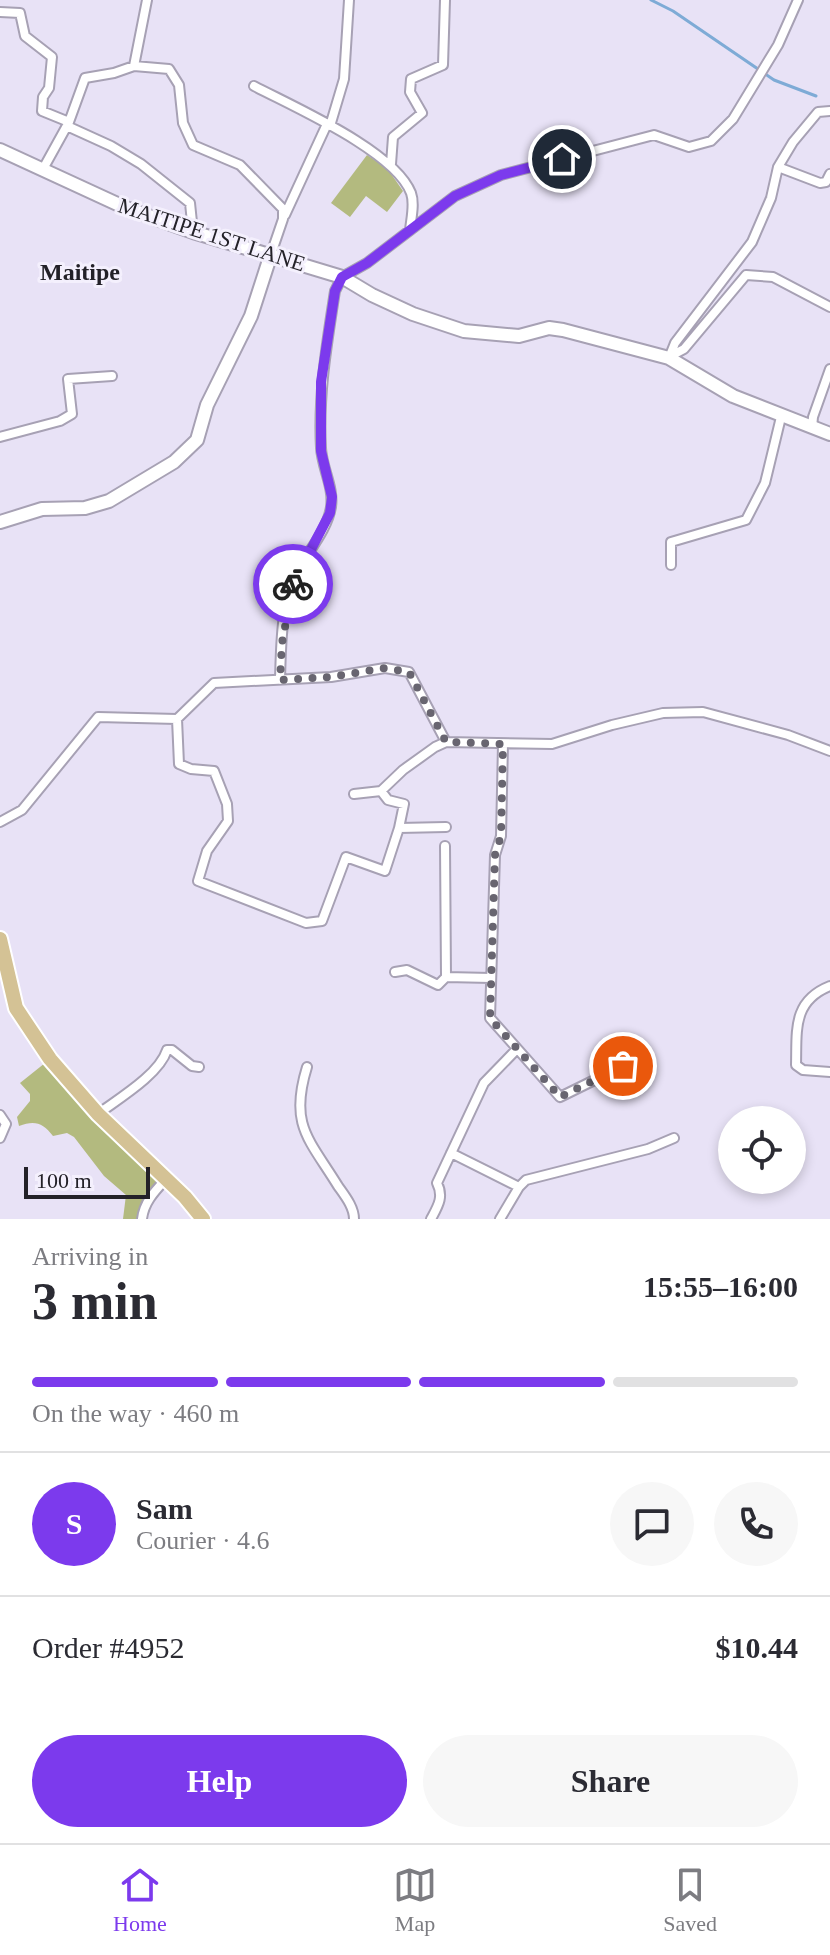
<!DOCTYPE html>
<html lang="en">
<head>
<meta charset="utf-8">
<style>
  body { margin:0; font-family:"Times New Roman",serif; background:#f7f7f7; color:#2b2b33; height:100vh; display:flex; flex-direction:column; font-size:30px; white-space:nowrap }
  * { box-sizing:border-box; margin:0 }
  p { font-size:26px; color:#7c7c81 }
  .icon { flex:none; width:44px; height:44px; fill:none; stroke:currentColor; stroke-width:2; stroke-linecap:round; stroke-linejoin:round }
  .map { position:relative; height:1219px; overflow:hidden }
  .panel { display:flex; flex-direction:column; background:#fff; flex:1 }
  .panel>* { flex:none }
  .tools { position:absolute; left:718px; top:1106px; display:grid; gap:16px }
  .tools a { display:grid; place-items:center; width:88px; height:88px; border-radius:50%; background:#fff; box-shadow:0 4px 12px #0003; font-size:40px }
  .scale { position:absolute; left:24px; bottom:20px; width:126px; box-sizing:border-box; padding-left:8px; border:4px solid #232128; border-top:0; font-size:22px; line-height:28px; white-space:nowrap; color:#232128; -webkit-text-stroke:6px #f4f0fd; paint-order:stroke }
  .pin { position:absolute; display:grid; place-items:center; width:68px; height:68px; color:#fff; margin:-34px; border:4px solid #fff; border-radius:50%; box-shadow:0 2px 8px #0007 }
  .courier { position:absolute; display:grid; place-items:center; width:80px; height:80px; margin:-40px; border:6px solid #7c3aed; border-radius:50%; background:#fff; color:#222; box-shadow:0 2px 10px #0007 }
  .headline em { font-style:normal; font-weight:700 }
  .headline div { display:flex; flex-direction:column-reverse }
  .headline { display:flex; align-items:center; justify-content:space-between; height:136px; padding:0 32px }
  h1 { font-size:52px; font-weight:700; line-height:60px }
  .bar { display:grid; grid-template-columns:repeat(4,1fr); gap:12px 8px; align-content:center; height:96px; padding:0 32px }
  .bar i { height:10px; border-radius:6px; background:#e1e1e2 }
  .bar .on { background:#7c3aed }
  .bar p { grid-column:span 4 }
  .line { display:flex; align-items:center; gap:20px; padding:0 32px; border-top:2px solid #e1e1e2 }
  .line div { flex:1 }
  .round { display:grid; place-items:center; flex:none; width:84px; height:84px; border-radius:42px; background:#f7f7f7 }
  .button { display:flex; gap:16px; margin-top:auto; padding:16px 32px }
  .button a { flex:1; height:92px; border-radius:48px; background:#7c3aed; color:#fff; font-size:32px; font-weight:700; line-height:92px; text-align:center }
  .button a+a { background:#f7f7f7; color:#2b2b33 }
  .tabs { display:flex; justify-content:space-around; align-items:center; height:112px; border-top:2px solid #e1e1e2; background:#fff; font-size:22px; color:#7c7c81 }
  .tabs a { display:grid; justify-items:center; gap:4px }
  .tabs .on { color:#7c3aed }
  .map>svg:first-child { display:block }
  .green { fill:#b3ba7f }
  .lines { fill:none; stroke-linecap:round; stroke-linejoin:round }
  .stream { stroke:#7eabd6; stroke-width:3 }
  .street-casing { stroke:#a7a1b4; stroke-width:12 }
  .secondary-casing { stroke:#a7a1b4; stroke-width:16 }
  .primary-casing { stroke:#fff; stroke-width:18 }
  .street { stroke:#fff; stroke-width:8 }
  .secondary { stroke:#fff; stroke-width:12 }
  .primary { stroke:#d4c295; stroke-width:14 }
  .done { stroke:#686570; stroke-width:8; stroke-dasharray:0 14.4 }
  .route { stroke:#7c3aed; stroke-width:10 }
  .labels { text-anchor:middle; stroke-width:6; stroke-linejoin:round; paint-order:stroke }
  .street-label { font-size:22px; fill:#232128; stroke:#f4f0fd }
  .neighbourhood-label { font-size:24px; font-weight:bold; fill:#232128; stroke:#f4f0fd }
</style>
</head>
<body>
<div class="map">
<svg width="830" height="1219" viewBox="0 0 830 1219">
  <rect width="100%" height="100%" fill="#e8e2f6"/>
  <path class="green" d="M 367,155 L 387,168 L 403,191 L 387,212 L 366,196 L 350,217 L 331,203 Z
    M 50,1059 L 163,1176 L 141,1219 L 123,1219 L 126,1195 L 104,1176 L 74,1137 L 67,1133 L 53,1136 C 43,1123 35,1120 19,1126 L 17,1117 L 30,1101 L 30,1094 L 20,1083 Z"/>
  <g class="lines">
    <path class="stream" d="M 651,0 L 673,11 L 774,80 L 816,96"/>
    <defs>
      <path id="street" d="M 0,12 L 20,13 L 25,36 L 52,57 L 49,88 L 43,97 L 42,111 L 69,122
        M 134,66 L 147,0
        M 254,86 C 294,107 395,151 411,193 C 415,204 411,219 410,230
        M 67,126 L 111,146 L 141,164 L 190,203 L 193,232
        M 330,126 L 344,79 L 349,0
        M 391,164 L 393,137 L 422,113 L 410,92 L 411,79 L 443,65 L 445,0
        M 778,167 L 820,183 L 826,182 L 830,174
        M 43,169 L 69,122 L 85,78 L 114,73 L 134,66 L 169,69 L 179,85 L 183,123 L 193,145 L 240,165 L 283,209 L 283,219 L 271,254
        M 285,215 L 327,124
        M 669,357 L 684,349 L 746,275 L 773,277 L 830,307
        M 669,358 L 675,343 L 752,242 L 771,198 L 778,167 L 793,142 L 818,112 L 830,111
        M 812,428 L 813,417 L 830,369
        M 0,437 L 60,421 L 72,414 L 68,379 L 112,376
        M 671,565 L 671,542 L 746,520 L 765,483 L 781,417
        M 280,680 C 281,646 281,602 297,572 C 308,551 327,531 331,507 C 334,487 322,468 321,448 C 318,394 327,343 335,291 L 342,277 L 367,263 L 455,196 L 501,175 L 654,135 L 689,147 L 711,141 L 733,119 L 778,45 L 798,0
        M 177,719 L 179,764 L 191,769 L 214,771 L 227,804 L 228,821 L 207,851 L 198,881 L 306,923 L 322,921 L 346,857 L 385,871 L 399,828 L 446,827
        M 503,744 L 501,836 L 495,855 L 490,1018 L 560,1097 L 623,1066
        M 381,791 L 388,800 L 404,804 L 399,828
        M 354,794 L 381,791 L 403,770 L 435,747 L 446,742
        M 0,822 L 22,810 L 98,717 L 177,719 L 214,683 L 331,677 L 385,668 L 409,672 L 446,742 L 552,744 L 612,725 L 663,713 L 703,712 L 788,735 L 830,751
        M 445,846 L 446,977 L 491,978
        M 395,972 L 407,970 L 438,985 L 446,977
        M 830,986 C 792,1001 797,1031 796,1065 L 803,1070 L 830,1072
        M 307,1067 C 289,1125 309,1139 338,1186 C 345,1196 354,1207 354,1219
        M 98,1114 C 118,1099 159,1075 167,1050 L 172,1050 L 192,1066 L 199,1067
        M 0,1115 L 6,1124 L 0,1138
        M 451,1153 L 519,1187 L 526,1180 L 648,1149 L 674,1138
        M 142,1219 C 144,1202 155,1191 166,1179
        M 431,1219 C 438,1206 444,1197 437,1183 L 484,1083 L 517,1049
        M 500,1219 L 519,1187"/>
      <path id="secondary" d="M 0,150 L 126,208 L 193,232 L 342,277 L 372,295 L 413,314 L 464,331 L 519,336 L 549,328 L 563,330 L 669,358 L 733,396 L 830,434
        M 0,522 L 42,509 L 85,508 L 109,501 L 174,462 L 197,440 L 207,405 L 251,316 L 271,254"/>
      <path id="primary" d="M 0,939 L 16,1008 L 50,1059 L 98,1114 L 185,1197 L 203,1219"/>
    </defs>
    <use href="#street" class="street-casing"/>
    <use href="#secondary" class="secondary-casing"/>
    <use href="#primary" class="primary-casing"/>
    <use href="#street" class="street"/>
    <use href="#secondary" class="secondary"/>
    <use href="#primary" class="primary"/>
  </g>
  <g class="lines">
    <path class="done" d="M 293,584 L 282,643 L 280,680 L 331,677 L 385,668 L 409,672 L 446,742 L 503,744 L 501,836 L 495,855 L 490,1018 L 560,1097 L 623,1066"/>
    <path class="route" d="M 293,584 L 330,513 L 332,497 L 321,451 L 321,382 L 335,291 L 342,277 L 367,263 L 455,196 L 501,175 L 562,159"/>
  </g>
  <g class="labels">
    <g class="street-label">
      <text transform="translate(212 234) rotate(18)" y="8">MAITIPE 1ST LANE</text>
    </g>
    <g class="neighbourhood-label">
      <text x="80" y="280">Maitipe</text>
    </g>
  </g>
</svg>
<div class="tools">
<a><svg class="icon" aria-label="locate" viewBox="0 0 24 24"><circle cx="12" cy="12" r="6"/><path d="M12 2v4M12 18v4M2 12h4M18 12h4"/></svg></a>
</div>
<div class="scale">100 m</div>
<div class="pin" style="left:623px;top:1066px;background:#ea580c"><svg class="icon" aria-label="bag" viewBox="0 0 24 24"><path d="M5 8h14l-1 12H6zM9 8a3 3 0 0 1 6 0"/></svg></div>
<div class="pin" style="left:562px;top:159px;background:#1f2937"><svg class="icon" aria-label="home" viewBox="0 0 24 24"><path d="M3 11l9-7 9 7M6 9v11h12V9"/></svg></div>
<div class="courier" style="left:293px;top:584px"><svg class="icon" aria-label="bike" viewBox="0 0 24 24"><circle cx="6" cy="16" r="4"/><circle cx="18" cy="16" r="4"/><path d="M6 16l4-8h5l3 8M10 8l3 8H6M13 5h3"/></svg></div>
</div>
<section class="panel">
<div class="headline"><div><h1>3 min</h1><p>Arriving in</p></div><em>15:55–16:00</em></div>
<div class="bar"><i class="on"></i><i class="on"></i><i class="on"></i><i></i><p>On the way · 460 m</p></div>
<div class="line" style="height:144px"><b class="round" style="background:#7c3aed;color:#fff">S</b><div><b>Sam</b><p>Courier · 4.6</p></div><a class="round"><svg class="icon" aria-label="chat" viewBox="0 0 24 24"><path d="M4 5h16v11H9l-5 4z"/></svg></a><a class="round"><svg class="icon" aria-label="phone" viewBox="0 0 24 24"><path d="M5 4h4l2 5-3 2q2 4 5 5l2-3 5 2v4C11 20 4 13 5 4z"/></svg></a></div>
<div class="line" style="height:104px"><div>Order #4952</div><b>$10.44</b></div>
<div class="button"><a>Help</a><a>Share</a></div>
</section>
<nav class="tabs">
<a class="on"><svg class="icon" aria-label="home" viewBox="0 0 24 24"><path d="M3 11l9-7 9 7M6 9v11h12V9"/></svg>Home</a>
<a><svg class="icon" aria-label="map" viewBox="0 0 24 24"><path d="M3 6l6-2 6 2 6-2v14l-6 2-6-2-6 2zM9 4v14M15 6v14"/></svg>Map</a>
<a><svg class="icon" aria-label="saved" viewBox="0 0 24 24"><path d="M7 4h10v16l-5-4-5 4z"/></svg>Saved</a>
</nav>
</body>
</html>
